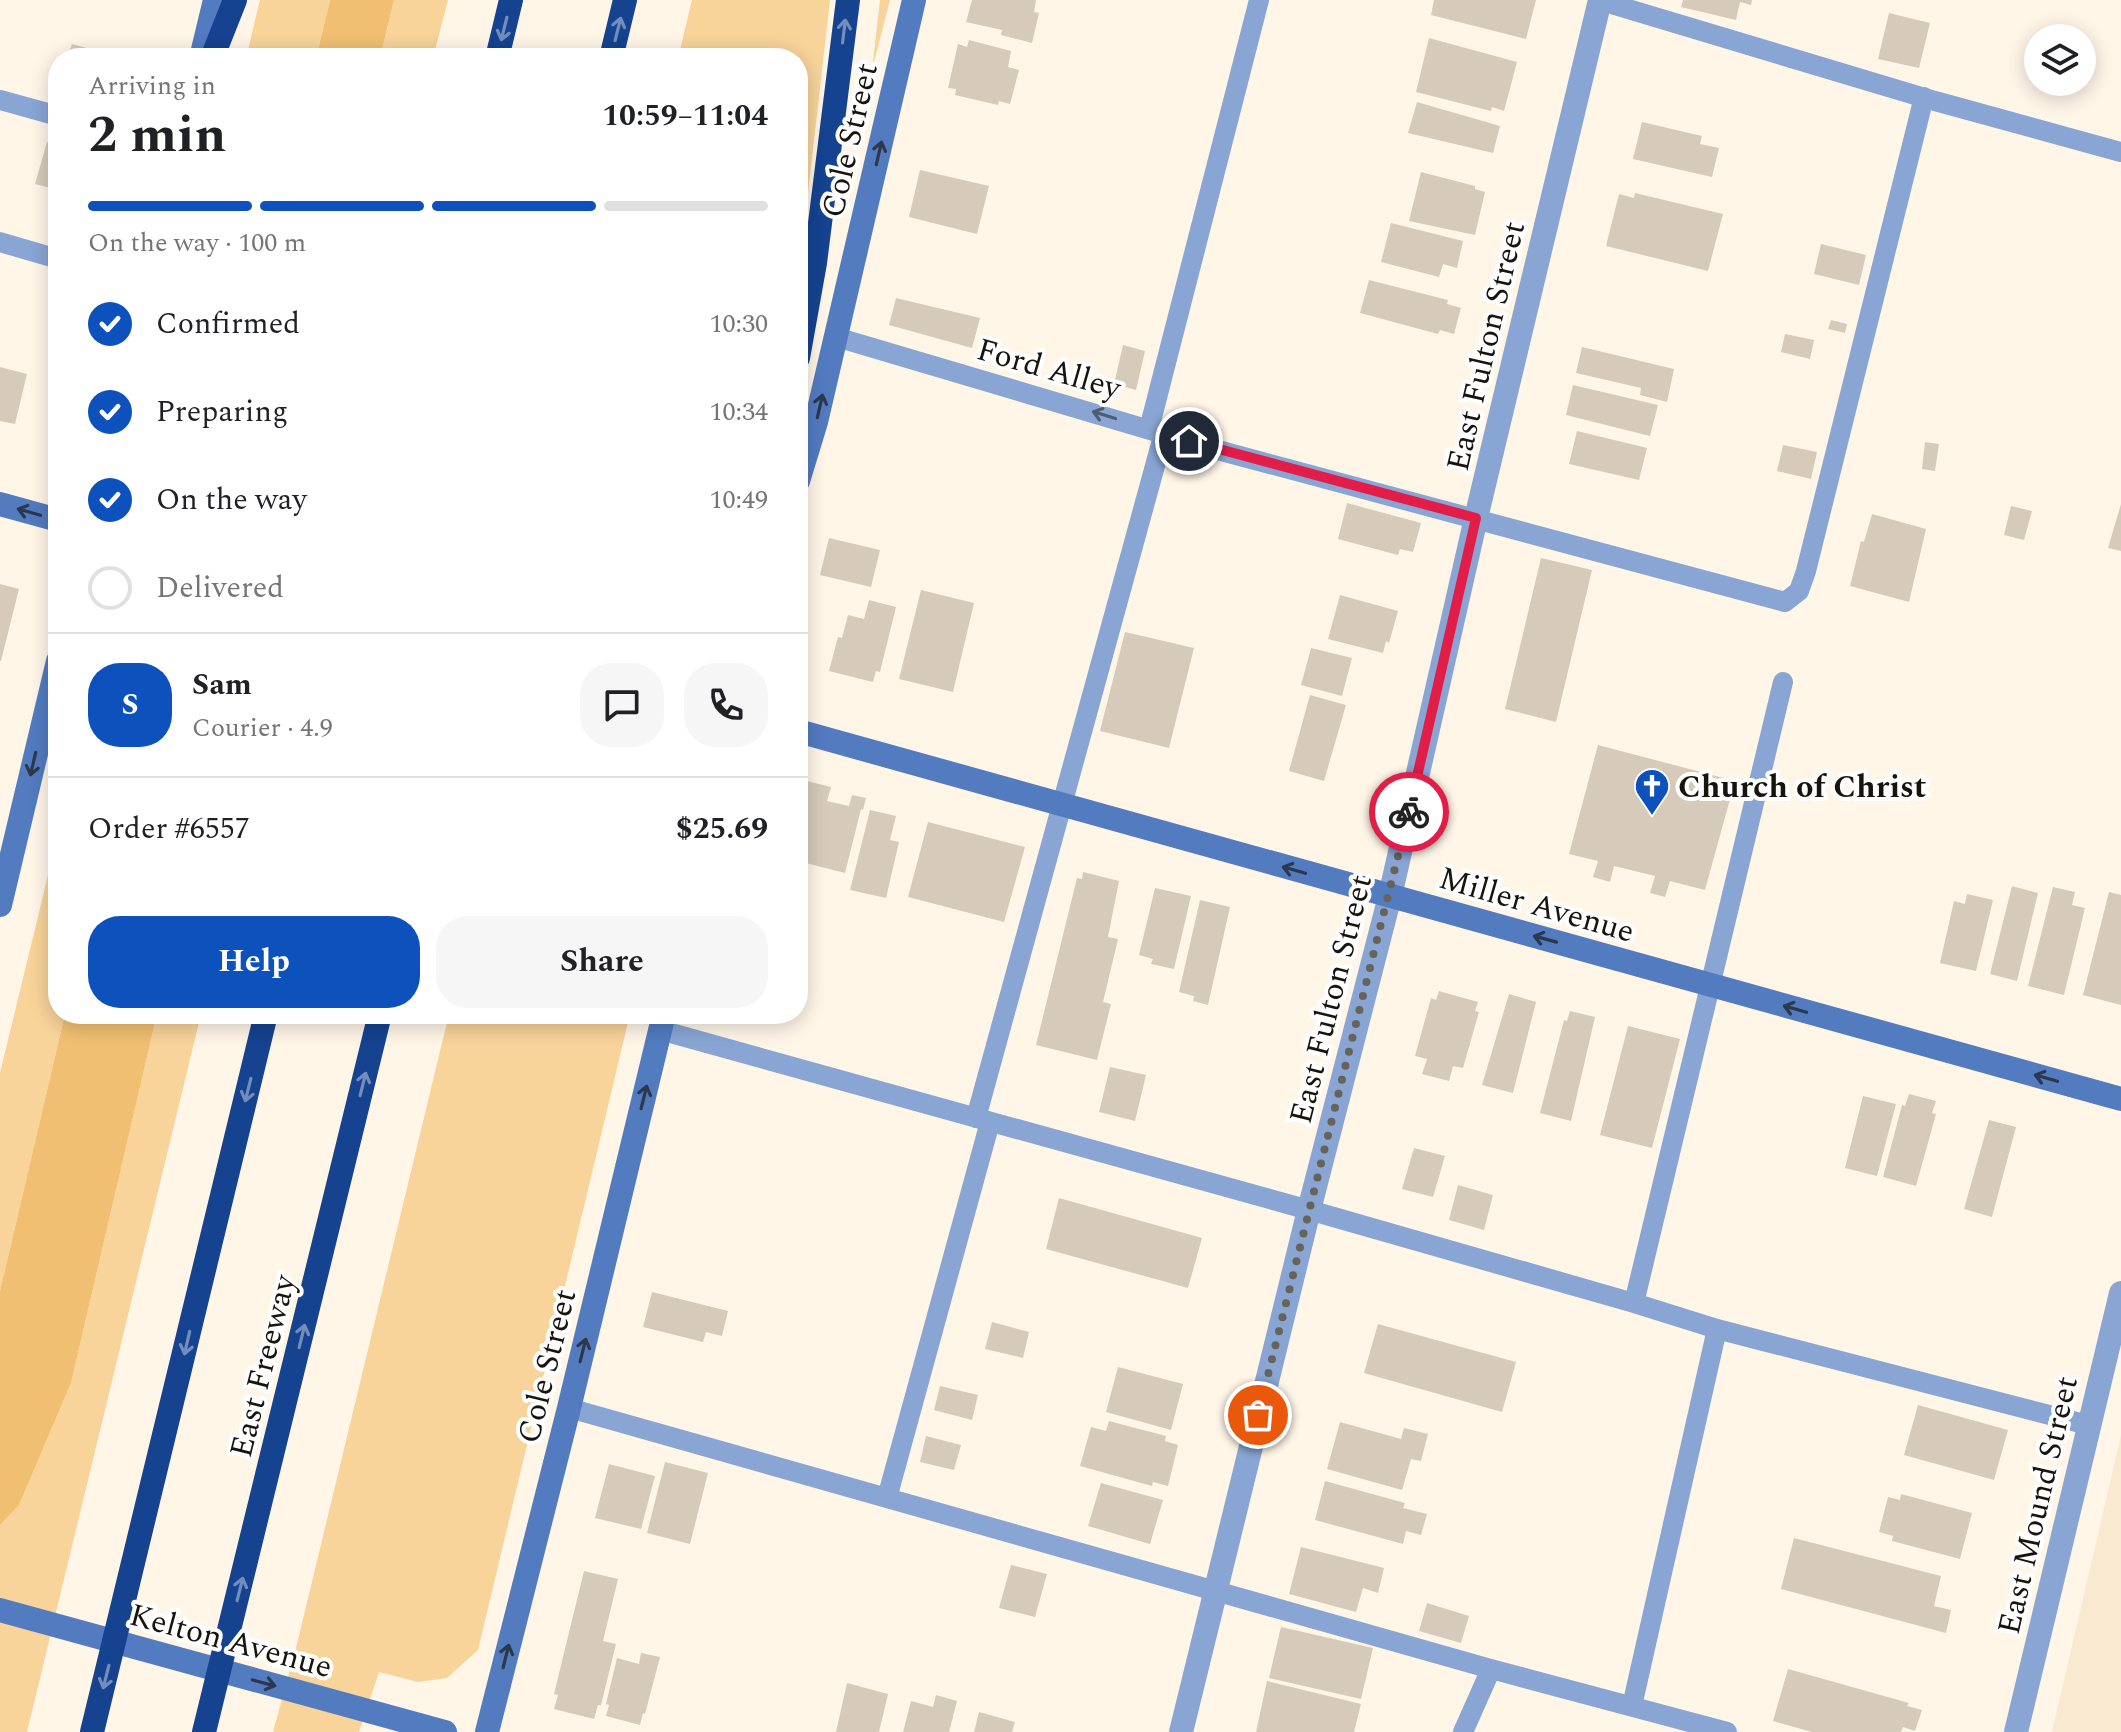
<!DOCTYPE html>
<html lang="en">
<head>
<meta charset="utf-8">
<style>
  body { margin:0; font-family:Spectral,serif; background:#f6f6f6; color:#202124; height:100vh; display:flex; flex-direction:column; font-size:30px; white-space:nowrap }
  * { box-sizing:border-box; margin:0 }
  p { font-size:26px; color:#757577 }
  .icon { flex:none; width:44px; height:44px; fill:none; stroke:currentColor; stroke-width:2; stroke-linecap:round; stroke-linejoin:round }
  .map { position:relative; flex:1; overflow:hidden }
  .sheet { position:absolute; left:48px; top:48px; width:760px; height:976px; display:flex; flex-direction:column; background:#fff; border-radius:32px; box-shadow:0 4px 20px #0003 }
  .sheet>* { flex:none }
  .controls { position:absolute; left:2024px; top:24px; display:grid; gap:16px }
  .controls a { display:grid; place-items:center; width:72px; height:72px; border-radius:50%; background:#fff; box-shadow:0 4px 20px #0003; font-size:40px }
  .pin { position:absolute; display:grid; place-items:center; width:68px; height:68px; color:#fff; margin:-34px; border:4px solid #fff; border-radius:50%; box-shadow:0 2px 8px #0007 }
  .courier { position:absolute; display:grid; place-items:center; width:80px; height:80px; margin:-40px; border:6px solid #e11d48; border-radius:50%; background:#fff; color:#222; box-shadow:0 2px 10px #0007 }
  .summary em { font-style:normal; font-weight:700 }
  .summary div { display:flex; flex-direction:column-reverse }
  .summary { display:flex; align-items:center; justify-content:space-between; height:136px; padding:0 40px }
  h1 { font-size:52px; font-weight:700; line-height:60px }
  .bar { display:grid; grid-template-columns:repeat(4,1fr); gap:12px 8px; align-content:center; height:96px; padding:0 40px }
  .bar i { height:10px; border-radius:6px; background:#e0e0e0 }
  .bar .on { background:#0d51bc }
  .bar p { grid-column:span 4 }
  .line { display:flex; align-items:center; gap:20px; padding:0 40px; border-top:2px solid #e0e0e0 }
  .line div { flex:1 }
  .round { display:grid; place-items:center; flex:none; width:84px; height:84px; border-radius:32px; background:#f6f6f6 }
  ol { padding:0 40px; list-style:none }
  li { display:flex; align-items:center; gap:24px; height:88px }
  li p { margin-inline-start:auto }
  li .icon { padding:8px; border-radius:50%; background:#0d51bc; color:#fff; stroke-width:4 }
  li:last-child { color:#757577 }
  li i { width:44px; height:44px; border:4px solid #e0e0e0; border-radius:50% }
  .primary-button { display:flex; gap:16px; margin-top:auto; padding:16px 40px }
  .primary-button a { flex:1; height:92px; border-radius:32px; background:#0d51bc; color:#fff; font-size:32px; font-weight:700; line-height:92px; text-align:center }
  .primary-button a+a { background:#f6f6f6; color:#202124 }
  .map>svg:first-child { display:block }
  .built { fill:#f9e9d1 }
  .green { fill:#f8d39a }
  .forest { fill:#f0bf71 }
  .building { fill:#d6cbba }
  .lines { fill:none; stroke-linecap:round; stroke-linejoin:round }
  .lane { stroke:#88a5d4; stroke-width:20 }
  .street { stroke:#88a5d4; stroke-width:24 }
  .secondary { stroke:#527bc0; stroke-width:24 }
  .highway { stroke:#154390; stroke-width:24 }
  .oneway { stroke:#738ebc }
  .oneway2 { stroke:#2c384c }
  .oneway3 { stroke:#505c71 }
  .done { stroke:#68635a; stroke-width:8; stroke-dasharray:0 14.4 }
  .route { stroke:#e11d48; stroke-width:10 }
  .labels { text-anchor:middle; stroke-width:8; stroke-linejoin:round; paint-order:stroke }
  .street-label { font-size:32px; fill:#17140e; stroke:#fff }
  .poi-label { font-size:32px; font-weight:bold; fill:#17140e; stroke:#fff; text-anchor:start }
</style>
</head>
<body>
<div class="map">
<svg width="2121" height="1732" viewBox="0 0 2121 1732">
  <rect width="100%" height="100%" fill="#fff6e8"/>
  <path class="built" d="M 2121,1435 L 2121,1732 L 2052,1732 Z"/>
  <path class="green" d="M 260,0 L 330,0 L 316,58 L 246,58 Z
    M 394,0 L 448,0 L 433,58 L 380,58 Z
    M 692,0 L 830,0 L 798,281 L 798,58 L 678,58 Z
    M 880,0 L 890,0 L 872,70 Z
    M 58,834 L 58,1014 L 65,1014 L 0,1291 L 0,1073 Z
    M 157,1014 L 201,1014 L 27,1732 L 0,1732 L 0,1525 L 19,1505 L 71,1383 Z
    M 449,1014 L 630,1014 L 478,1650 L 447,1678 L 418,1682 L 379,1672 L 359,1732 L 273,1732 L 296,1648 Z"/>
  <path class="forest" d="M 330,0 L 394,0 L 380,58 L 316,58 Z
    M 65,1014 L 157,1014 L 71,1383 L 19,1505 L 0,1525 L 0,1291 Z"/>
  <path class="building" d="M 972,0 L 1036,0 L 1034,12 L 1039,13 L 1032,43 L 1001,35 L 1002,30 L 966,22 Z
    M 1434,0 L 1536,0 L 1526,39 L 1431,15 Z
    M 1683,0 L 1752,0 L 1751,5 L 1740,2 L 1736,20 L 1681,7 Z
    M 1889,13 L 1930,23 L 1919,68 L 1878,59 Z
    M 1429,38 L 1517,62 L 1504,111 L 1492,107 L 1491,111 L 1416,92 Z
    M 969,40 L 1011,51 L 1008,67 L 1019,70 L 1010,104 L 999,101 L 998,105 L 955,95 L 956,89 L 948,88 L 958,44 L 967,47 Z
    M 72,44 L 120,57 L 120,58 L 67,58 Z
    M 1417,102 L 1500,126 L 1493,153 L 1408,133 Z
    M 1642,122 L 1702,136 L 1700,144 L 1719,148 L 1712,177 L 1633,159 Z
    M 47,142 L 58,145 L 58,190 L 35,184 Z
    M 920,170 L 989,186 L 977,234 L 909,217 Z
    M 1421,172 L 1475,186 L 1475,189 L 1485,192 L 1475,235 L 1409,221 Z
    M 1635,193 L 1723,214 L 1708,271 L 1606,246 L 1619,194 L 1634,198 Z
    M 1391,223 L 1463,241 L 1457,268 L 1443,264 L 1439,277 L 1381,262 Z
    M 1821,244 L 1866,255 L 1859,285 L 1814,274 Z
    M 1369,280 L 1448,300 L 1447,304 L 1461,308 L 1454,334 L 1440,330 L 1438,334 L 1360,313 Z
    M 896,298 L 980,318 L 972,348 L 889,325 Z
    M 1831,320 L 1847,324 L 1845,333 L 1828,329 Z
    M 1785,334 L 1814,340 L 1810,359 L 1781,352 Z
    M 1123,345 L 1145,351 L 1136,390 L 1114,384 Z
    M 1582,347 L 1674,369 L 1667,402 L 1640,395 L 1641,388 L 1576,373 Z
    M 0,367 L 27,374 L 15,424 L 0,421 Z
    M 1573,385 L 1658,405 L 1650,436 L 1566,415 Z
    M 1577,431 L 1647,448 L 1639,480 L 1569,464 Z
    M 1925,442 L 1939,444 L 1935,471 L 1922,469 Z
    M 1783,445 L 1817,452 L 1811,479 L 1777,471 Z
    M 1347,503 L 1421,523 L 1413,552 L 1400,549 L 1398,555 L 1338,539 Z
    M 2121,504 L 2121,551 L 2108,548 Z
    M 2011,506 L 2032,511 L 2024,540 L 2004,535 Z
    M 1872,514 L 1926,529 L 1909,602 L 1850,586 L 1861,541 L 1864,542 Z
    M 829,538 L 880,550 L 871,587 L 820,575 Z
    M 1541,558 L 1592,570 L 1556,722 L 1505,709 Z
    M 0,584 L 19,589 L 1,661 L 0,661 Z
    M 921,590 L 974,603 L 953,692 L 899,679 Z
    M 1340,595 L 1398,611 L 1389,643 L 1386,641 L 1383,653 L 1328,639 Z
    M 869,600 L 896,607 L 880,672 L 876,671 L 873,682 L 829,671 L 838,637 L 842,638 L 848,615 L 864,619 Z
    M 1125,632 L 1194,648 L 1169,748 L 1100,731 Z
    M 1311,648 L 1352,658 L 1342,696 L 1301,685 Z
    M 1310,695 L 1346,705 L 1324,781 L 1289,771 Z
    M 1598,745 L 1735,781 L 1705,890 L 1670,881 L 1665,897 L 1650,893 L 1655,876 L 1614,866 L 1610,882 L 1593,877 L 1598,861 L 1569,854 Z
    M 803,780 L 831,787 L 827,801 L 849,806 L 852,795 L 866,798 L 863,810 L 861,809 L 845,873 L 798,861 L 798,793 Z
    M 870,810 L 896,816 L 890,840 L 899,842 L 886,898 L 850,890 Z
    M 928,822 L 1025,847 L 1004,922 L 908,897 Z
    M 1083,872 L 1119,881 L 1108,937 L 1118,939 L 1103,1002 L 1111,1004 L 1097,1060 L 1036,1045 L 1077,878 L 1082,879 Z
    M 2012,886 L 2038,893 L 2017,981 L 1990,974 Z
    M 2053,887 L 2075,892 L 2072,905 L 2085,908 L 2064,995 L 2028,986 Z
    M 1155,888 L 1191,896 L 1174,969 L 1151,964 L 1153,959 L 1139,955 Z
    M 2109,892 L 2121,895 L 2121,1005 L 2083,995 Z
    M 1967,894 L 1993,900 L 1976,971 L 1940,963 L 1954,901 L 1965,904 Z
    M 1200,900 L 1230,907 L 1208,1005 L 1193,1001 L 1194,996 L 1179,992 Z
    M 1439,991 L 1478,1002 L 1475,1011 L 1479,1012 L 1463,1068 L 1453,1066 L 1449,1081 L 1422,1074 L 1427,1059 L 1415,1056 L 1431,998 L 1436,1000 Z
    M 1509,994 L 1536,1002 L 1513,1093 L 1482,1085 Z
    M 1570,1011 L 1595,1017 L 1571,1121 L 1540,1113 L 1564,1020 L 1567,1021 Z
    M 1628,1026 L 1680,1039 L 1652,1148 L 1600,1135 Z
    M 1110,1067 L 1146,1075 L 1135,1121 L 1099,1112 Z
    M 1909,1094 L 1936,1101 L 1932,1113 L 1936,1114 L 1916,1186 L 1883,1177 L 1902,1105 L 1905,1106 Z
    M 1863,1096 L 1896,1104 L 1877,1176 L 1845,1168 Z
    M 1989,1120 L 2016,1127 L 1992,1217 L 1964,1209 Z
    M 1414,1148 L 1445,1156 L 1433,1197 L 1402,1189 Z
    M 1458,1185 L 1493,1195 L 1484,1230 L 1449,1220 Z
    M 1059,1198 L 1202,1238 L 1188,1288 L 1046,1249 Z
    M 652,1292 L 728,1311 L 722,1336 L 706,1332 L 703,1342 L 643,1327 Z
    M 992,1322 L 1029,1332 L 1023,1358 L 985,1349 Z
    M 1378,1324 L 1516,1362 L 1502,1412 L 1364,1373 Z
    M 1118,1367 L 1183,1384 L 1171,1430 L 1106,1412 Z
    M 940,1386 L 978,1395 L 972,1420 L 934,1410 Z
    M 1918,1405 L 2008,1430 L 1994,1480 L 1904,1455 Z
    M 1109,1421 L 1166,1436 L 1165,1441 L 1178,1445 L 1168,1486 L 1153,1482 L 1152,1486 L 1080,1466 L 1091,1427 L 1106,1431 Z
    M 1340,1422 L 1401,1439 L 1404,1428 L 1428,1434 L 1421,1461 L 1411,1459 L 1402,1490 L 1327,1469 Z
    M 926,1436 L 961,1445 L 954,1470 L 920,1462 Z
    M 665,1462 L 708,1473 L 690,1544 L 647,1533 Z
    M 609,1464 L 655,1476 L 641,1529 L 595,1518 Z
    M 1325,1481 L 1405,1503 L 1403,1508 L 1427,1514 L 1421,1535 L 1406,1531 L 1403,1544 L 1315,1520 Z
    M 1101,1483 L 1163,1500 L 1150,1544 L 1088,1526 Z
    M 1901,1494 L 1972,1513 L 1960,1559 L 1892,1541 L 1893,1536 L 1879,1532 L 1888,1497 L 1900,1500 Z
    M 1794,1538 L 1941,1576 L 1934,1606 L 1951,1610 L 1946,1633 L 1781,1589 Z
    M 1301,1547 L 1384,1568 L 1378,1593 L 1363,1588 L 1356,1612 L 1289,1594 Z
    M 1011,1565 L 1047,1574 L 1035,1617 L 999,1608 Z
    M 584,1571 L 618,1579 L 603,1641 L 616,1644 L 601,1705 L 598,1705 L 594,1719 L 554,1709 L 558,1695 L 554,1694 Z
    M 1427,1603 L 1469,1616 L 1461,1643 L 1419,1631 Z
    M 1281,1627 L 1373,1648 L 1361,1699 L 1269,1678 Z
    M 641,1653 L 660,1657 L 645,1714 L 643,1713 L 640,1725 L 606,1716 L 609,1705 L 606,1704 L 617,1658 L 639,1664 Z
    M 1788,1669 L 1909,1703 L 1907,1706 L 1922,1710 L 1915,1731 L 1903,1727 L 1901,1732 L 1812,1732 L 1773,1721 Z
    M 1267,1681 L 1361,1704 L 1354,1732 L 1256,1732 Z
    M 847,1683 L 888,1694 L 879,1732 L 836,1732 Z
    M 936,1695 L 957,1701 L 949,1732 L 903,1732 L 911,1701 L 933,1707 Z
    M 979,1712 L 1015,1722 L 1012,1732 L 974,1732 Z"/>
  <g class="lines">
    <path class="lane" d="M 1598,0 L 1935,101 L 2121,152
      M 0,100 L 58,116
      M 0,242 L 58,259
      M 836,337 L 1214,449 L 1785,602 L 1799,591 L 1806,571 L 1924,97
      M 1149,429 L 1259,0
      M 660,1030 L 1309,1210 L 1634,1303 L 1717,1329 L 2088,1425
      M 976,1118 L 1164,433
      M 1634,1303 L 1783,682
      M 569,1408 L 1491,1669 L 1727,1732
      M 887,1498 L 990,1122
      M 1632,1706 L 1717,1329
      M 1463,1732 L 1491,1669"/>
    <path class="street" d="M 1181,1732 L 1309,1210 L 1390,896 L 1476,518 L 1600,0
      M 2016,1732 L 2121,1293"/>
    <path class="secondary" d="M 201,58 L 215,0
      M 798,481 L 816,422 L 914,0
      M 0,504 L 58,520
      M 798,731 L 2121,1099
      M 0,905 L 58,661
      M 0,1610 L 445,1732
      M 487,1732 L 569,1408 L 664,1014"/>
    <path class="highway" d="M 212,58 L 235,0
      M 497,58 L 511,0
      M 611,58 L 625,0
      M 798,358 L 815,263 L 848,0
      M 92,1732 L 266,1014
      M 204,1732 L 380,1014"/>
  </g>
  <defs><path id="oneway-shaft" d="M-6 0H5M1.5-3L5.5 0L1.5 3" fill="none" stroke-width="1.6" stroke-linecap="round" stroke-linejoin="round" transform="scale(2)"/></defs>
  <g class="oneway">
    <use href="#oneway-shaft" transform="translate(504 29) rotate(104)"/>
    <use href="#oneway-shaft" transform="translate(618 29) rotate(-76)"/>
    <use href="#oneway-shaft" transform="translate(844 31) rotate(-83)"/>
    <use href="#oneway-shaft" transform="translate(363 1084) rotate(-76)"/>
    <use href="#oneway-shaft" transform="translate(248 1090) rotate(104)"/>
    <use href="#oneway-shaft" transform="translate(302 1336) rotate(-76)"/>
    <use href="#oneway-shaft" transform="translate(187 1343) rotate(103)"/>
    <use href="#oneway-shaft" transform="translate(240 1589) rotate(-76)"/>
    <use href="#oneway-shaft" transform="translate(106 1677) rotate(104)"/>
  </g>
  <g class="oneway2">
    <use href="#oneway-shaft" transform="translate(879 153) rotate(-77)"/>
    <use href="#oneway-shaft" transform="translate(820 406) rotate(-77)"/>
    <use href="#oneway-shaft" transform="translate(29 512) rotate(-164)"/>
    <use href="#oneway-shaft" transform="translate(33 764) rotate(103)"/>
    <use href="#oneway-shaft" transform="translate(1294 870) rotate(-164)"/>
    <use href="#oneway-shaft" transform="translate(1545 939) rotate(-165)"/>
    <use href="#oneway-shaft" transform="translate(1795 1009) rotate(-164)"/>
    <use href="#oneway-shaft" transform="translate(2046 1078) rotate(-164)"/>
    <use href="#oneway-shaft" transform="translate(644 1097) rotate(-76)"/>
    <use href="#oneway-shaft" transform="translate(583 1350) rotate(-76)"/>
    <use href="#oneway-shaft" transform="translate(506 1656) rotate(-76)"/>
    <use href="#oneway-shaft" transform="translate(264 1683) rotate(15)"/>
  </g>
  <use class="oneway3" href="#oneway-shaft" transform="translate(1104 415) rotate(-163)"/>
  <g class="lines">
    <path class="done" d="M 1258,1415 L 1409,812"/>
    <path class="route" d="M 1189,441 L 1476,518 L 1409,812"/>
  </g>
  <defs>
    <symbol id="church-pin" viewBox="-11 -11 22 30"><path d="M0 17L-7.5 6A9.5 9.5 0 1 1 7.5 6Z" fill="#0d51bc" stroke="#fff"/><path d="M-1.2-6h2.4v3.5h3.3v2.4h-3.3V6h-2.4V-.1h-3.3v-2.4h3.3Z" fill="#fff"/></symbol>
  </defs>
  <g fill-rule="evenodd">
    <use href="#church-pin" x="1632" y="766" width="40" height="54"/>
  </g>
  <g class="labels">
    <g class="street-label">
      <text transform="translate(849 140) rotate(-77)" y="11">Cole Street</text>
      <text transform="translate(1485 346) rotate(-77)" y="11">East Fulton Street</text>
      <text transform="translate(1049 368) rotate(16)" y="11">Ford Alley</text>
      <text transform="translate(1537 904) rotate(16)" y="11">Miller Avenue</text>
      <text transform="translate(1330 999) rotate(-76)" y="11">East Fulton Street</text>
      <text transform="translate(262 1366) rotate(-76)" y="11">East Freeway</text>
      <text transform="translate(546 1366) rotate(-76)" y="11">Cole Street</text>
      <text transform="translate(2037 1505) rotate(-77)" y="11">East Mound Street</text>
      <text transform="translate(231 1640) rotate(15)" y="11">Kelton Avenue</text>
    </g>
    <g class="poi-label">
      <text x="1678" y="797">Church of Christ</text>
    </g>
  </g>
</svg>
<div class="controls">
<a><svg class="icon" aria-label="layers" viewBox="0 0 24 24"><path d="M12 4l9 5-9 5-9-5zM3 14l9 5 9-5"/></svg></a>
</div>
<div class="pin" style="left:1258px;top:1415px;background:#ea580c"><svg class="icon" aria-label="bag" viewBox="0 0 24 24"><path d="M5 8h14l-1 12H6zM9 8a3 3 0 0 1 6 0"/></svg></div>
<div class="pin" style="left:1189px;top:441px;background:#1f2937"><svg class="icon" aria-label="home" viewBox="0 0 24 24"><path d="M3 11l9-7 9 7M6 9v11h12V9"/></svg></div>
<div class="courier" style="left:1409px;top:812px"><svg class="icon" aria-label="bike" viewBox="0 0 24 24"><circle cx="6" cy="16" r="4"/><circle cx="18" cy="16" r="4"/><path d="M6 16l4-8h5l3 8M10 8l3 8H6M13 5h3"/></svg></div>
<section class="sheet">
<div class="summary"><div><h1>2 min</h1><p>Arriving in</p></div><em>10:59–11:04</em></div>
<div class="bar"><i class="on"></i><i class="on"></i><i class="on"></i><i></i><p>On the way · 100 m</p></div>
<ol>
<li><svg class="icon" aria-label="check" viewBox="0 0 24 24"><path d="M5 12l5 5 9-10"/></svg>Confirmed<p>10:30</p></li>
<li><svg class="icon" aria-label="check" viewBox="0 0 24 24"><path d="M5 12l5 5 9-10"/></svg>Preparing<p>10:34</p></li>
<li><svg class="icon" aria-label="check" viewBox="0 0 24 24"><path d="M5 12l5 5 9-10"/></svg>On the way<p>10:49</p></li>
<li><i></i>Delivered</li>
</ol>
<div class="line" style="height:144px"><b class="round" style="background:#0d51bc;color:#fff">S</b><div><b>Sam</b><p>Courier · 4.9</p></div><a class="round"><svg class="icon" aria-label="chat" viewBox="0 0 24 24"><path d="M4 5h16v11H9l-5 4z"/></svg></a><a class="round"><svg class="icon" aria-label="phone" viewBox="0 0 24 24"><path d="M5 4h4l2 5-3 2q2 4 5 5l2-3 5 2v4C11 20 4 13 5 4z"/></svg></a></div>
<div class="line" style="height:104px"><div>Order #6557</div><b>$25.69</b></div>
<div class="primary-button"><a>Help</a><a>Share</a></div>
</section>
</div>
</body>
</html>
